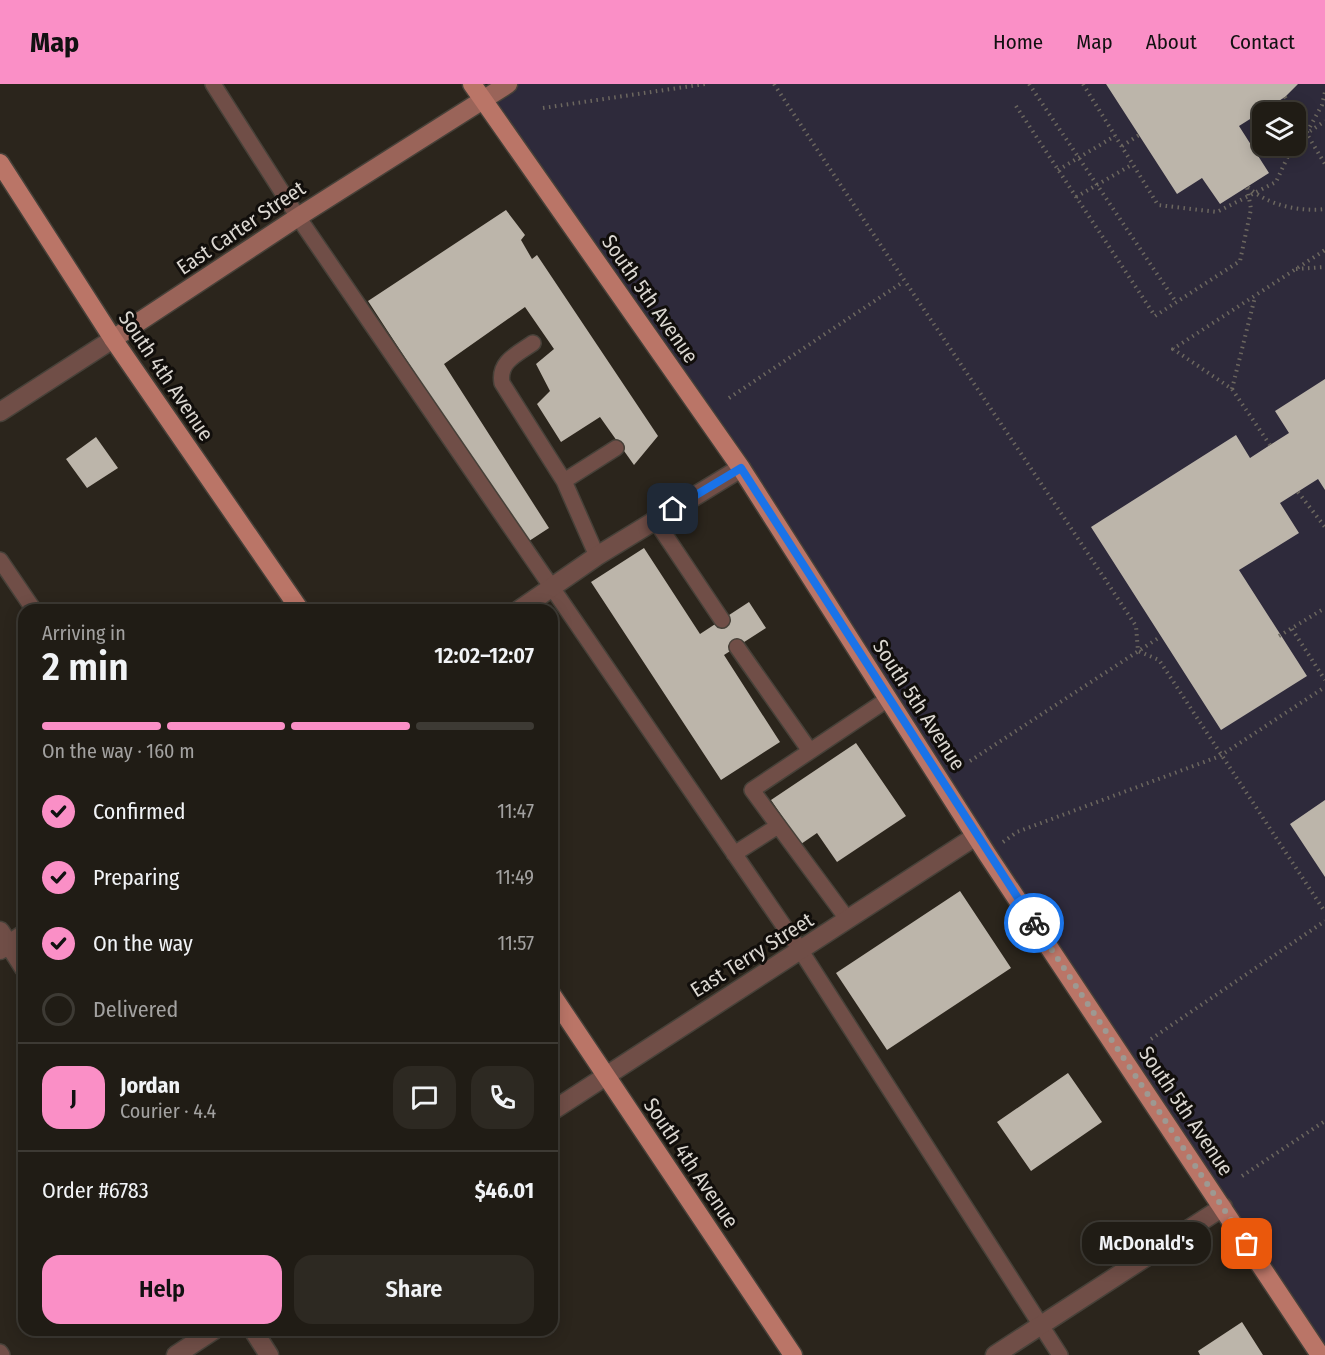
<!DOCTYPE html>
<html lang="en">
<head>
<meta charset="utf-8">
<style>
  body { margin:0; font-family:"Fira Sans Condensed",sans-serif; background:#2d2922; color:#f1f3f6; height:100vh; display:flex; flex-direction:column; font-size:22px; white-space:nowrap }
  * { box-sizing:border-box; margin:0 }
  p { font-size:20px; color:#a2a1a0 }
  .icon { flex:none; width:33px; height:33px; fill:none; stroke:currentColor; stroke-width:2; stroke-linecap:round; stroke-linejoin:round }
  .map { position:relative; flex:1; overflow:hidden }
  .side { position:absolute; left:18px; top:520px; width:540px; height:732px; display:flex; flex-direction:column; background:#201c15; border-radius:18px; box-shadow:0 3px 15px #0003,0 0 0 2px #3d3a34 }
  .side>* { flex:none }
  .buttons { position:absolute; left:1252px; top:18px; display:grid; gap:12px }
  .buttons a { display:grid; place-items:center; width:54px; height:54px; border-radius:12px; background:#201c15; box-shadow:0 3px 15px #0003,0 0 0 2px #3d3a34; font-size:30px }
  .pin { position:absolute; display:grid; place-items:center; width:51px; height:51px; color:#fff; margin:-26px; border-radius:12px; box-shadow:0 3px 9px #0006 }
  .courier { position:absolute; display:grid; place-items:center; width:60px; height:60px; margin:-30px; border:4px solid #1a73e8; border-radius:50%; background:#fff; color:#222; box-shadow:0 2px 8px #0007 }
  .bubble { position:absolute; height:42px; border-radius:18px; background:#201c15; box-shadow:0 3px 15px #0003,0 0 0 2px #3d3a34; font-size:20px; font-weight:600; line-height:42px; text-align:center }
  .summary em { font-style:normal; font-weight:600 }
  .summary div { display:flex; flex-direction:column-reverse }
  .summary { display:flex; align-items:center; justify-content:space-between; height:102px; padding:0 24px }
  h1 { font-size:39px; font-weight:600; line-height:45px }
  .bar { display:grid; grid-template-columns:repeat(4,1fr); gap:9px 6px; align-content:center; height:72px; padding:0 24px }
  .bar i { height:8px; border-radius:4px; background:#3d3a34 }
  .bar .active { background:#fa8fc6 }
  .bar p { grid-column:span 4 }
  .line { display:flex; align-items:center; gap:15px; padding:0 24px; border-top:2px solid #3d3a34 }
  .line div { flex:1 }
  .round { display:grid; place-items:center; flex:none; width:63px; height:63px; border-radius:18px; background:#2d2922 }
  ol { padding:0 24px; list-style:none }
  li { display:flex; align-items:center; gap:18px; height:66px }
  li p { margin-inline-start:auto }
  li .icon { padding:6px; border-radius:50%; background:#fa8fc6; color:#111; stroke-width:4 }
  li:last-child { color:#a2a1a0 }
  li i { width:33px; height:33px; border:3px solid #3d3a34; border-radius:50% }
  .button { display:flex; gap:12px; margin-top:auto; padding:12px 24px }
  .button a { flex:1; height:69px; border-radius:18px; background:#fa8fc6; color:#111; font-size:24px; font-weight:600; line-height:69px; text-align:center }
  .button a+a { background:#2d2922; color:#f1f3f6 }
  header { display:flex; align-items:center; gap:36px; box-sizing:border-box; height:84px; padding:0 30px; background:#fa8fc6; color:#111 }
  header strong { font-size:28px }
  nav { display:flex; gap:33px; margin-inline-start:auto; font-size:21px }
  .map>svg:first-child { display:block }
  .education { fill:#2e2a3b; fill-rule:evenodd }
  .building { fill:#bcb5aa }
  .lines { fill:none; stroke-linecap:round; stroke-linejoin:round }
  .lane-casing { stroke:#474139; stroke-width:18 }
  .street-casing { stroke:#474139; stroke-width:21 }
  .secondary-casing { stroke:#474139; stroke-width:21 }
  .primary-casing { stroke:#474139; stroke-width:21 }
  .path { stroke:#6c675f; stroke-width:4; stroke-dasharray:1.5 4.5; stroke-linecap:butt }
  .lane { stroke:#704e47; stroke-width:15 }
  .street { stroke:#704e47; stroke-width:18 }
  .secondary { stroke:#9a6459; stroke-width:18 }
  .primary { stroke:#ba7567; stroke-width:18 }
  .done { stroke:#9d9992; stroke-width:6; stroke-dasharray:0 10.8 }
  .route { stroke:#1a73e8; stroke-width:8 }
  .labels { text-anchor:middle; stroke-width:6; stroke-linejoin:round; paint-order:stroke }
  .street-label { font-size:21px; fill:#dbd7d1; stroke:#110e0b }
</style>
</head>
<body>
<header>
<strong>Map</strong>
<nav><a>Home</a><a>Map</a><a>About</a><a>Contact</a></nav>
</header>
<div class="map">
<svg width="1325" height="1271" viewBox="0 0 1325 1271">
  <rect width="100%" height="100%" fill="#2b251c"/>
  <path class="education" d="M 514,0 L 1325,0 L 1325,1271 L 741,384 L 483,17 ZM 1263,28 L 1296,28 L 1296,62 L 1263,62 Z"/>
  <path class="building" d="M 1106,0 L 1298,0 L 1285,13 L 1239,42 L 1269,89 L 1220,120 L 1202,94 L 1177,110 Z
    M 506,126 L 525,151 L 521,156 L 532,175 L 537,171 L 658,352 L 634,381 L 600,333 L 561,358 L 537,320 L 550,307 L 536,280 L 554,265 L 525,223 L 444,280 L 549,444 L 526,459 L 368,217 Z
    M 1325,295 L 1325,406 L 1318,395 L 1280,419 L 1299,449 L 1239,486 L 1307,592 L 1221,646 L 1091,443 L 1236,351 L 1250,374 L 1270,361 L 1289,349 L 1275,327 Z
    M 96,353 L 118,384 L 87,404 L 66,375 Z
    M 644,464 L 700,550 L 749,518 L 766,544 L 724,571 L 780,658 L 721,696 L 591,498 Z
    M 856,659 L 906,732 L 837,778 L 817,749 L 801,760 L 771,716 Z
    M 1325,716 L 1325,793 L 1290,740 Z
    M 960,807 L 1011,884 L 887,966 L 836,889 Z
    M 1068,989 L 1102,1038 L 1031,1087 L 997,1038 Z
    M 1242,1238 L 1263,1271 L 1200,1271 L 1198,1267 Z"/>
  <g class="lines">
    <defs>
      <path id="lane" d="M 213,0 L 298,133 L 801,867 L 1060,1271
        M 533,259 C 517,270 498,278 502,299 L 564,397 L 597,472
        M 564,397 L 616,364
        M 655,436 L 722,536
        M 0,476 L 34,526
        M 737,563 L 810,667
        M 734,770 L 778,742
        M 848,836 L 752,706 L 888,615
        M 0,1268 L 2,1271"/>
      <path id="street" d="M 0,328 L 113,255
        M 519,526 L 597,472 L 741,384
        M 0,847 L 24,884
        M 0,866 L 24,850
        M 552,1027 L 976,752
        M 253,1246 L 269,1271
        M 176,1271 L 214,1246
        M 995,1271 L 1223,1123"/>
      <path id="secondary" d="M 113,255 L 298,133 L 508,0"/>
      <path id="primary" d="M 472,0 L 741,384 L 987,770 L 1320,1271
        M 0,79 L 113,255 L 300,526
        M 552,911 L 793,1271"/>
    </defs>
    <use href="#lane" class="lane-casing"/>
    <use href="#street" class="street-casing"/>
    <use href="#secondary" class="secondary-casing"/>
    <use href="#primary" class="primary-casing"/>
    <path class="path" d="M 774,0 C 893,182 1016,360 1136,542 L 1138,567 L 1159,576 L 1325,828
      M 1029,0 L 1176,218
      M 1083,0 L 1158,121 L 1217,128 L 1276,98 L 1289,70 L 1306,50 L 1325,37
      M 1285,13 L 1294,28
      M 1016,22 L 1155,232 L 1240,177 L 1251,125 L 1247,103
      M 543,24 L 705,0
      M 1296,32 L 1325,80
      M 1307,48 L 1322,21 L 1325,8
      M 1122,62 L 1139,51
      M 1058,86 L 1115,52
      M 1248,103 C 1267,121 1299,128 1325,125
      M 1076,113 L 1133,80
      M 1296,185 L 1325,183
      M 1232,305 L 1255,213
      M 729,314 L 903,198
      M 1270,361 L 1232,305 L 1173,265 L 1325,166
      M 1298,408 L 1325,443
      M 1292,545 L 1325,596
      M 1279,552 L 1325,524
      M 970,677 L 1160,553
      M 1003,758 L 1017,748 L 1220,672 L 1325,603
      M 1151,955 L 1325,837
      M 1242,1092 L 1325,1037"/>
    <use href="#lane" class="lane"/>
    <use href="#street" class="street"/>
    <use href="#secondary" class="secondary"/>
    <use href="#primary" class="primary"/>
  </g>
  <g class="lines">
    <path class="done" d="M 1034,839 L 1247,1160"/>
    <path class="route" d="M 673,425 L 741,384 L 1034,839"/>
  </g>
  <g class="labels">
    <g class="street-label">
      <text transform="translate(241 144) rotate(-34)" y="7">East Carter Street</text>
      <text transform="translate(650 215) rotate(55)" y="7">South 5th Avenue</text>
      <text transform="translate(166 292) rotate(56)" y="7">South 4th Avenue</text>
      <text transform="translate(919 621) rotate(57)" y="7">South 5th Avenue</text>
      <text transform="translate(752 871) rotate(-32)" y="7">East Terry Street</text>
      <text transform="translate(1186 1027) rotate(56)" y="7">South 5th Avenue</text>
      <text transform="translate(691 1079) rotate(56)" y="7">South 4th Avenue</text>
    </g>
  </g>
</svg>
<div class="buttons">
<a><svg class="icon" aria-label="layers" viewBox="0 0 24 24"><path d="M12 4l9 5-9 5-9-5zM3 14l9 5 9-5"/></svg></a>
</div>
<div class="pin" style="left:1247px;top:1160px;background:#ea580c"><svg class="icon" aria-label="bag" viewBox="0 0 24 24"><path d="M5 8h14l-1 12H6zM9 8a3 3 0 0 1 6 0"/></svg></div>
<div class="pin" style="left:673px;top:425px;background:#1f2937"><svg class="icon" aria-label="home" viewBox="0 0 24 24"><path d="M3 11l9-7 9 7M6 9v11h12V9"/></svg></div>
<div class="courier" style="left:1034px;top:839px"><svg class="icon" aria-label="bike" viewBox="0 0 24 24"><circle cx="6" cy="16" r="4"/><circle cx="18" cy="16" r="4"/><path d="M6 16l4-8h5l3 8M10 8l3 8H6M13 5h3"/></svg></div>
<div class="bubble" style="left:1082px;top:1138px;width:129px">McDonald's</div>
<section class="side">
<div class="summary"><div><h1>2 min</h1><p>Arriving in</p></div><em>12:02–12:07</em></div>
<div class="bar"><i class="active"></i><i class="active"></i><i class="active"></i><i></i><p>On the way · 160 m</p></div>
<ol>
<li><svg class="icon" aria-label="check" viewBox="0 0 24 24"><path d="M5 12l5 5 9-10"/></svg>Confirmed<p>11:47</p></li>
<li><svg class="icon" aria-label="check" viewBox="0 0 24 24"><path d="M5 12l5 5 9-10"/></svg>Preparing<p>11:49</p></li>
<li><svg class="icon" aria-label="check" viewBox="0 0 24 24"><path d="M5 12l5 5 9-10"/></svg>On the way<p>11:57</p></li>
<li><i></i>Delivered</li>
</ol>
<div class="line" style="height:108px"><b class="round" style="background:#fa8fc6;color:#111">J</b><div><b>Jordan</b><p>Courier · 4.4</p></div><a class="round"><svg class="icon" aria-label="chat" viewBox="0 0 24 24"><path d="M4 5h16v11H9l-5 4z"/></svg></a><a class="round"><svg class="icon" aria-label="phone" viewBox="0 0 24 24"><path d="M5 4h4l2 5-3 2q2 4 5 5l2-3 5 2v4C11 20 4 13 5 4z"/></svg></a></div>
<div class="line" style="height:78px"><div>Order #6783</div><b>$46.01</b></div>
<div class="button"><a>Help</a><a>Share</a></div>
</section>
</div>
</body>
</html>
